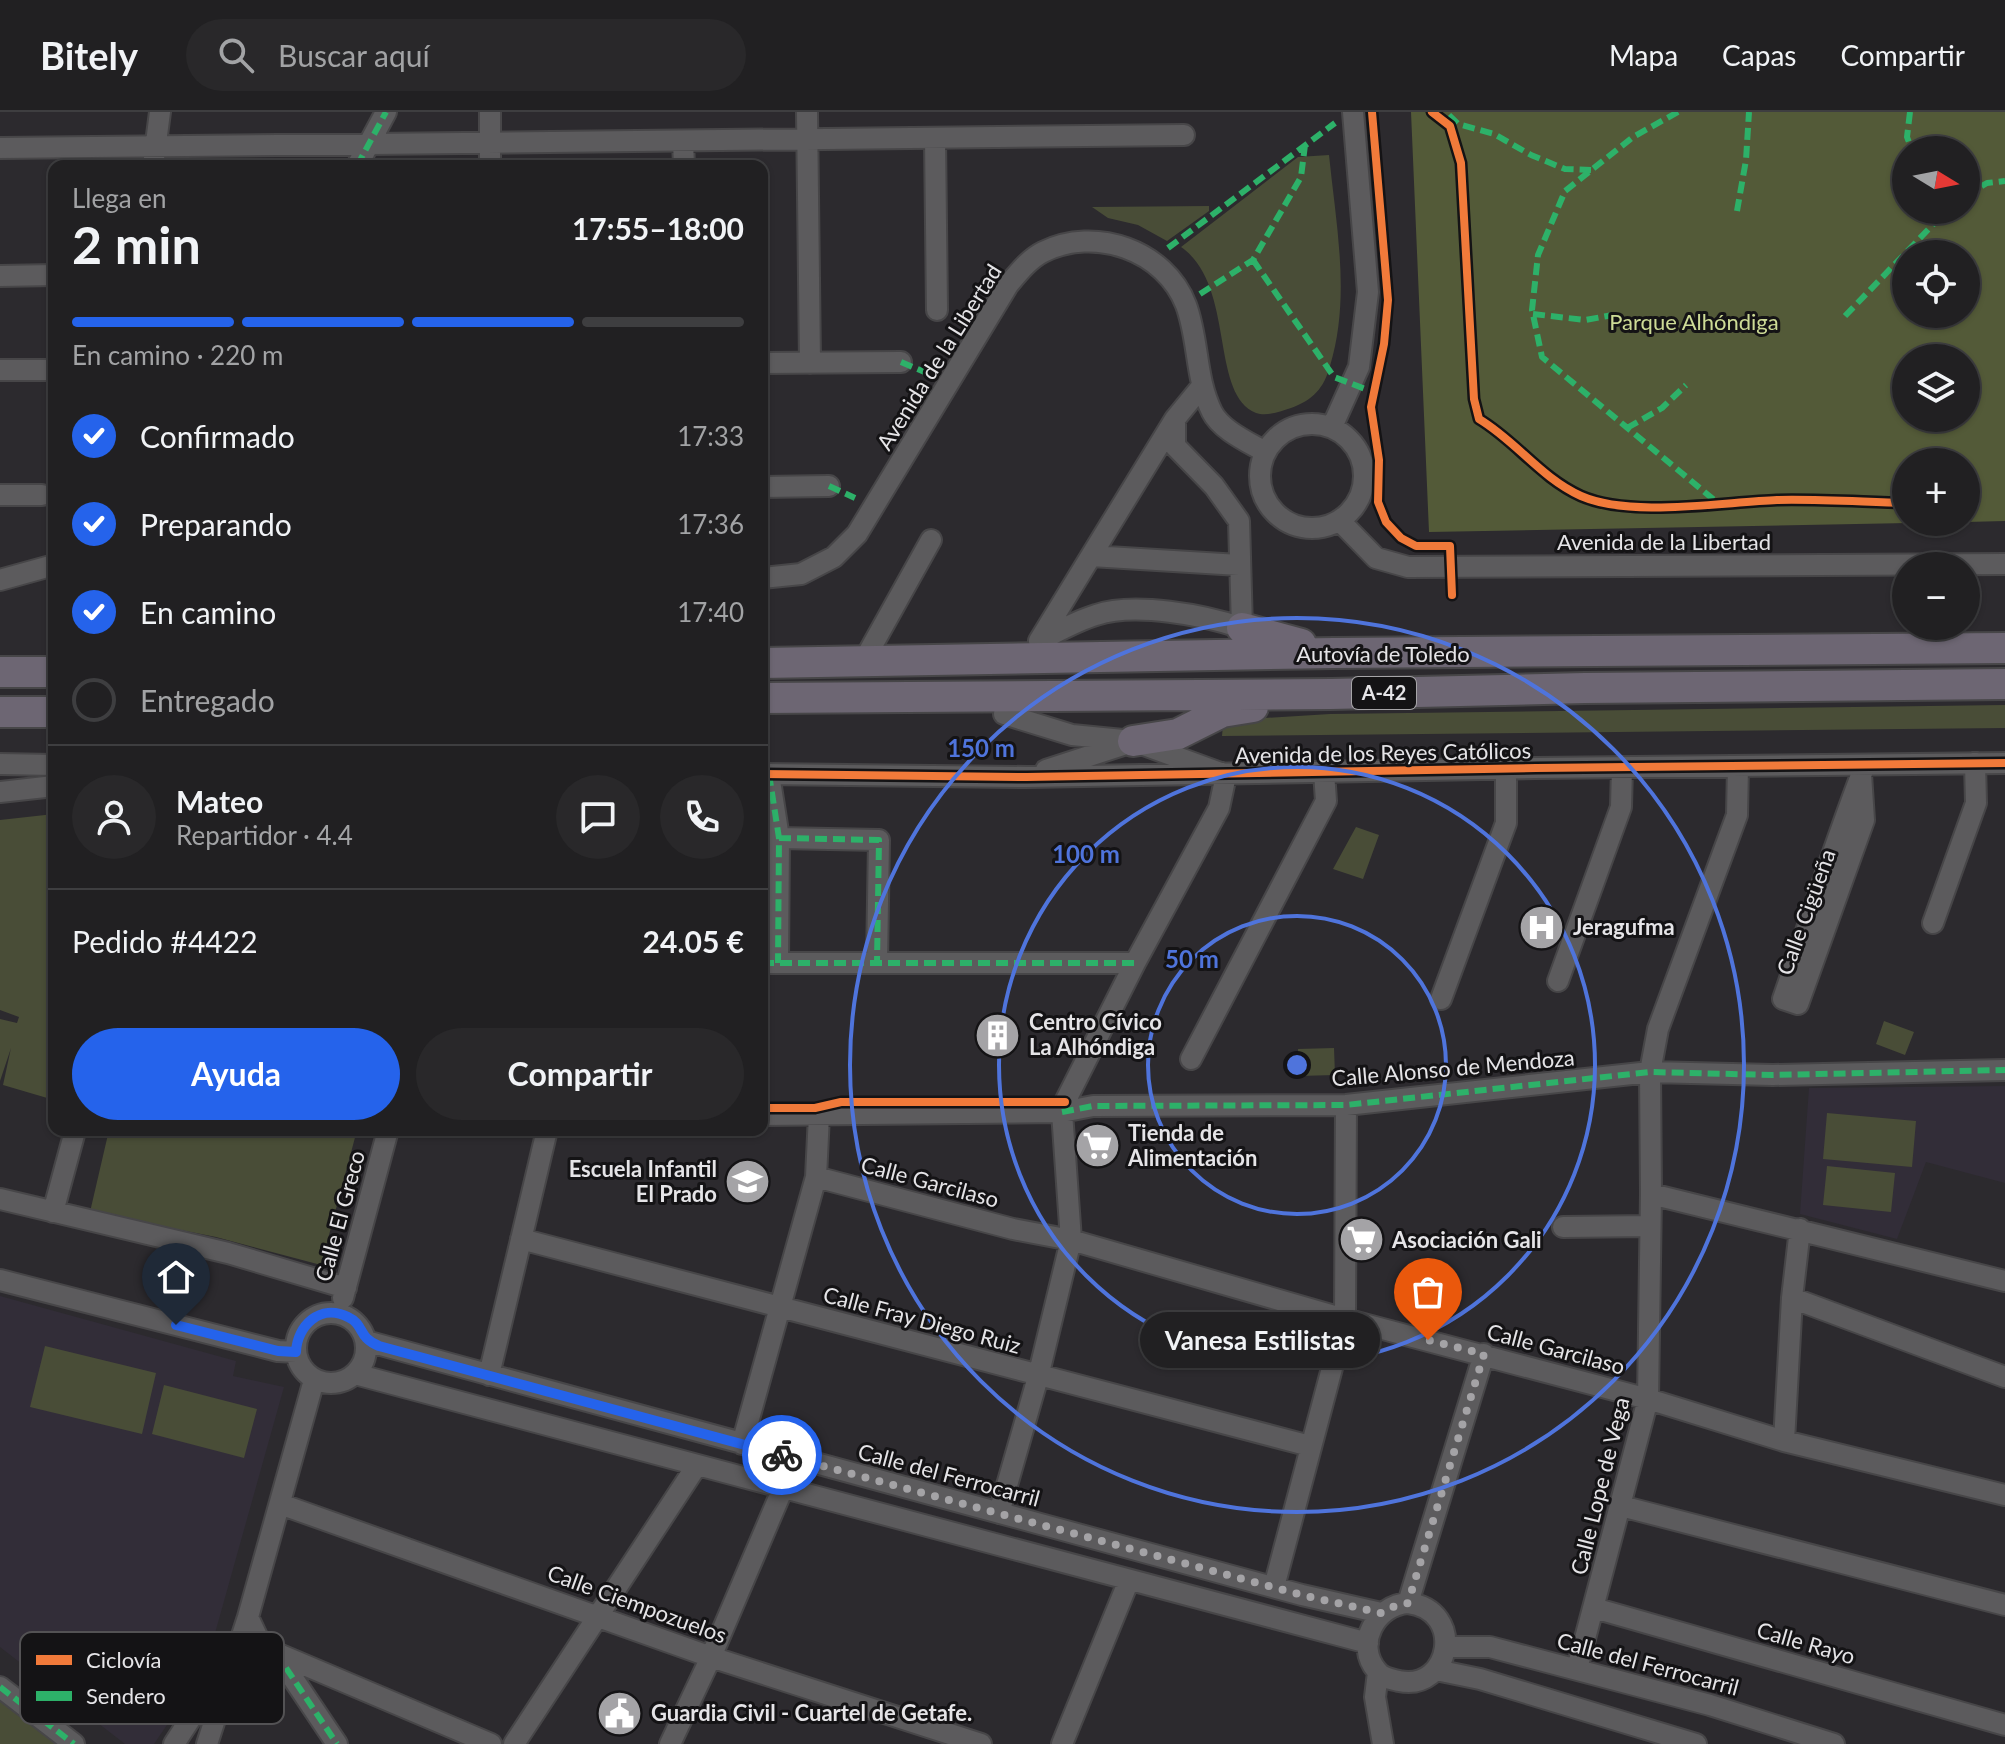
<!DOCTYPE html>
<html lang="es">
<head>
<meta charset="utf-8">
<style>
  body { margin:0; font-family:Lato,sans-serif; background:#29282a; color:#f1f3f6; height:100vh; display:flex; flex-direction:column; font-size:30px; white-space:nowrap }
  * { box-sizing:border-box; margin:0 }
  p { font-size:26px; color:#a2a3a5 }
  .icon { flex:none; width:44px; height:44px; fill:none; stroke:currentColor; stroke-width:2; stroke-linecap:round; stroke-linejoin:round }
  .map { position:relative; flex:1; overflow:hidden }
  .panel { position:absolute; left:48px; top:48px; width:720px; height:976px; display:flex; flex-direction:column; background:#212022; border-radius:16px; box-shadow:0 2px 6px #0004,0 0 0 2px #3e3e40 }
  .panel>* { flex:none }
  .needle { width:52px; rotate:100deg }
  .fabs { position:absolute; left:1892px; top:24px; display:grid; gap:16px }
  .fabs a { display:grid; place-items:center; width:88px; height:88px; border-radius:50%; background:#212022; box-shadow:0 2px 6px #0004,0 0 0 2px #3e3e40; font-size:40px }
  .pin { position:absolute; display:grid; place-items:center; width:68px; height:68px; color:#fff; margin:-82px -34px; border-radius:50% 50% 50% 0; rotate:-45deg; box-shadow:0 0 8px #0007 }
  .pin .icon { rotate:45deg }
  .courier { position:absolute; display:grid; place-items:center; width:80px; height:80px; margin:-40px; border:6px solid #2563eb; border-radius:50%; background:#fff; color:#222; box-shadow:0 2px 10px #0007 }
  .bubble { position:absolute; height:56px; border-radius:28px; background:#212022; box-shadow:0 2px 6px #0004,0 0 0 2px #3e3e40; font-size:26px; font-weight:700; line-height:56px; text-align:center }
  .head em { font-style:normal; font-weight:700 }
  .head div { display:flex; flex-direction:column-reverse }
  .head { display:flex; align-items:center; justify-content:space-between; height:136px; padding:0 24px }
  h1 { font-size:52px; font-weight:700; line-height:60px }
  .bar { display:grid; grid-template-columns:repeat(4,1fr); gap:12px 8px; align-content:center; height:96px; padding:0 24px }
  .bar i { height:10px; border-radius:6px; background:#3e3e40 }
  .bar .current { background:#2563eb }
  .bar p { grid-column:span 4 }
  .line { display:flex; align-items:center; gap:20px; padding:0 24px; border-top:2px solid #3e3e40 }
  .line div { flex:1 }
  .round { display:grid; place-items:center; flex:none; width:84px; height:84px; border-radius:42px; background:#29282a }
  ol { padding:0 24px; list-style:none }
  li { display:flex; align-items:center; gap:24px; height:88px }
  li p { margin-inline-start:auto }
  li .icon { padding:8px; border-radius:50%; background:#2563eb; color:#fff; stroke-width:4 }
  li:last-child { color:#a2a3a5 }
  li i { width:44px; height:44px; border:4px solid #3e3e40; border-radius:50% }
  .primary-button { display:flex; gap:16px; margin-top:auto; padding:16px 24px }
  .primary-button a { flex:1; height:92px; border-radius:48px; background:#2563eb; color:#fff; font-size:32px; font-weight:700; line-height:92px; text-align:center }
  .primary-button a+a { background:#29282a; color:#f1f3f6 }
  header { display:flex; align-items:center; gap:48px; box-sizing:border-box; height:112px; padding:0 40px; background:#212022; border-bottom:2px solid #3e3e40 }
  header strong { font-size:38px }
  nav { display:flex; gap:44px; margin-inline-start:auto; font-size:28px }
  .search { width:560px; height:72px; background:#29282a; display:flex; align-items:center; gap:20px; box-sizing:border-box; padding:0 28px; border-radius:44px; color:#a2a3a5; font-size:30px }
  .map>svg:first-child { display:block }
  .built { fill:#322d38 }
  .green { fill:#494d37 }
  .forest { fill:#535a38; fill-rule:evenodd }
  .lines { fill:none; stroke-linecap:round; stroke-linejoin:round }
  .minor-casing { stroke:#474648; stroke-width:24 }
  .highway-casing { stroke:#474648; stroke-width:34 }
  .minor { stroke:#5c5b5d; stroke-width:20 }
  .highway { stroke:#6d6673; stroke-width:30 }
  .quiet { stroke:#2db169; stroke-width:6; stroke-dasharray:12 6; stroke-linecap:butt }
  .cycleway-casing { stroke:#141315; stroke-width:13 }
  .cycleway { stroke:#f17a3a; stroke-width:8 }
  .done { stroke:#a4a3a6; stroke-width:8; stroke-dasharray:0 14.4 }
  .route { stroke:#2563eb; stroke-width:10 }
  .ring { fill:none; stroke:#4f74dc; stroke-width:4 }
  .labels { text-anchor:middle; stroke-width:6; stroke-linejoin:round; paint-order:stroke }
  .shield { fill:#141315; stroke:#a6a5a8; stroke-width:2 }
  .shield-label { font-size:20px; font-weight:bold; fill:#e5e4e7 }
  .park-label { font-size:22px; fill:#cddb96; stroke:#141315 }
  .street-label { font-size:22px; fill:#e5e4e7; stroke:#141315 }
  .poi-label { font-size:22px; font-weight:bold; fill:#e5e4e7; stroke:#141315; text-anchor:start }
  .key { fill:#141315; stroke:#535254; stroke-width:2 }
  .key-label { font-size:22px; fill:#e5e4e7 }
  .centre { fill:#4f74dc; stroke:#141315; stroke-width:4 }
  .ring-label { font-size:24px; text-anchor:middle; font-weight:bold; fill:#4f74dc; stroke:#141315; stroke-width:6; stroke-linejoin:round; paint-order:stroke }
</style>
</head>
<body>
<header>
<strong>Bitely</strong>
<div class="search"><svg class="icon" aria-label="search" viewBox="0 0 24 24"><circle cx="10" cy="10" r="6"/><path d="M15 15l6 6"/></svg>Buscar aquí</div>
<nav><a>Mapa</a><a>Capas</a><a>Compartir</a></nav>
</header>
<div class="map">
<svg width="2005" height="1632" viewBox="0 0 2005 1632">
  <rect width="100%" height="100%" fill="#2c2a2e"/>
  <path class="built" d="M 2005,974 L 2005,1071 L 1926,1050 L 1897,1127 L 1800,1102 L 1809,976 Z
    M 0,1184 L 236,1249 L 233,1264 L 284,1275 L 205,1557 L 154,1632 L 125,1632 L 0,1535 Z"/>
  <path class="green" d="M 1329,43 C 1336,113 1351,185 1330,254 C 1324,276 1313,288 1291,296 C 1281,299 1267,305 1256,301 C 1209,282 1236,173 1181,135 L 1298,45 Z
    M 498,49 L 612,49 L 612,54 L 498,54 Z
    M 1209,94 L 1209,99 L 1167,129 L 1138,113 L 1108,106 L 1092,95 Z
    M 2005,593 L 2005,616 L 1222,624 L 1223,613 L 1233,608 L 1330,602 Z
    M 54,702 L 54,988 L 3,973 L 11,936 L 0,969 L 0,907 L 17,911 L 19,905 L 0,898 L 0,708 Z
    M 1356,715 L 1379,723 L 1363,767 L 1333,757 Z
    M 1884,909 L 1914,920 L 1905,943 L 1876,932 Z
    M 1334,936 L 1335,963 L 1299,964 L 1298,937 Z
    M 1827,1001 L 1916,1009 L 1912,1055 L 1823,1047 Z
    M 109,1018 L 357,1018 L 321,1153 L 216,1125 L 90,1100 Z
    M 1827,1054 L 1895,1061 L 1891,1100 L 1823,1093 Z
    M 45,1234 L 156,1261 L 142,1322 L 30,1295 Z
    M 164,1273 L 257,1297 L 244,1346 L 152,1322 Z
    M 0,1587 L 60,1632 L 0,1632 Z"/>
  <path class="forest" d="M 1411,0 L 2005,0 L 2005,409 L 1966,410 L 1966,350 L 1906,350 L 1906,410 L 1961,410 L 1429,420 ZM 1906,38 L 1966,38 L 1966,98 L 1906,98 ZM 1906,142 L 1966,142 L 1966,202 L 1906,202 ZM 1906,246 L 1966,246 L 1966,306 L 1906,306 Z"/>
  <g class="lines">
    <defs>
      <path id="minor" d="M 490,0 L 490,54
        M 807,0 L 810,251
        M 935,26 L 937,198
        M 683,29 L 684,54
        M 0,36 L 1184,23
        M 153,54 L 160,0
        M 357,54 L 386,0
        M 0,164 L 54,163
        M 762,251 L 901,250
        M 0,258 L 54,258
        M1260 364a52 52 0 1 1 104 0a52 52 0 1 1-104 0Z
        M 1332,315 L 1359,255 L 1368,180 L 1353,0
        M 762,375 L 829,374
        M 0,383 L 42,383
        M 1340,409 L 1376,446 L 1408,455 L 2005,452
        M 1091,444 L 1175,307
        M 762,466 L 801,462 L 834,445 L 857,422 L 1008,173 C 1018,161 1029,147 1043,140 C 1095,114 1165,138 1186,193 C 1199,228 1195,266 1212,300 C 1221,318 1248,330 1265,340
        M 0,468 L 54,453
        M 1039,529 C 1057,520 1076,509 1096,503 C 1134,490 1205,503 1242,516 L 1239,409 L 1214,374 L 1175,334 L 1175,307 L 1202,274
        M 1039,529 L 1091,444 L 1239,453
        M 863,550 L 931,428
        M 0,652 L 54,653
        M 1046,658 L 1126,632
        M 762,662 L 1027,665 L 1536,656 L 2005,651
        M 769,662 L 779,726 L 778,851
        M 1861,662 L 1864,708 L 1798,892 L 1783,887 C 1810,809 1835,730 1865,653
        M 0,680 L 54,674
        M 779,726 L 879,728 L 877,850
        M 1933,811 L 1976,691 L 1975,651
        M 762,851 L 1135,851
        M 1558,869 L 1621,695 L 1622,655
        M 1441,887 L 1506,711 L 1506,656
        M 1191,947 L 1326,689 L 1324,660
        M 762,1003 L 1062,1000 L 1093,994 L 1346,993 L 1650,960 L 1773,963 L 2005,958
        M 816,1065 L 1013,1117 L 1071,1128 L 1345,1207 L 1648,1287 L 1784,1329 L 2005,1383
        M 1651,1082 L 2005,1169
        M 0,1087 L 228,1141 L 346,1176
        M 53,1100 L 75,1019
        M 1563,1115 L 1650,1114
        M 521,1127 C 785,1195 1047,1267 1310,1334
        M 0,1168 L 278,1239 L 296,1240
        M 343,1186 L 388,1018
        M 1792,1186 L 2005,1265
        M296 1236a35 35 0 1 1 70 0a35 35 0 1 1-70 0Z
        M 366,1229 L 1302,1483 L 1381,1501
        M 355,1262 L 1368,1531
        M 489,1263 L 547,1018
        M 1784,1329 L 1792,1186 L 1800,1117
        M 742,1332 L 816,1065 L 819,1003
        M 280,1392 L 711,1545 L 981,1632
        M 1621,1394 L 2005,1493
        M 999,1401 L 1038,1265 L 1071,1128 L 1062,1000 L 1065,990 L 1135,851 L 1219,696 L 1226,663 L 1133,629 L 1072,623 L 1004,602
        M 1274,1475 L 1345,1207 L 1346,993
        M 1408,1491 L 1484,1242
        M 1408,1491 C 1466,1498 1451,1580 1399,1569 C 1391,1567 1382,1566 1377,1559 C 1354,1532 1376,1493 1408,1491 Z
        M 1594,1496 L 2005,1613
        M 248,1505 L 262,1535 L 491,1632
        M 1446,1535 L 1490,1535 L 1710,1593 L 1834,1632
        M 276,1541 L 337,1632
        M 1577,1557 L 1648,1287 L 1651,1082 L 1650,960 L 1658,917 L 1737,703 L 1738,654
        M 1436,1558 L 1480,1567 L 1696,1632
        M 1378,1560 L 1375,1585 L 1383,1632
        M 0,1575 L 74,1632
        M 174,1632 L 223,1557
        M 207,1632 L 248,1505 L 314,1268
        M 514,1632 L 697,1353
        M 670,1632 L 711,1545 L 783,1376
        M 1062,1632 L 1129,1468"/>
      <path id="highway" d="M 1242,516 L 1301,532
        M 762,551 L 1334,541 L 2005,536
        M 0,560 L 54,560
        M 762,586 L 1331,582 L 1585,576 L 2005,572
        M 0,600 L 54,600
        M 1133,629 L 1178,622 L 1222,600 L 1253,595"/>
    </defs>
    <use href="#minor" class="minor-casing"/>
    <use href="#highway" class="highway-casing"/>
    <use href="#minor" class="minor"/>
    <use href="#highway" class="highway"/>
    <path class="quiet" d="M 1678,0 L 1633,25 L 1565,79 L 1538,143 L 1532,198 L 1542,245 L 1719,392
      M 1910,0 L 1907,25 L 1912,38
      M 1449,3 L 1458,12 L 1494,22 L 1531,43 L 1565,57 L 1591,58
      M 357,54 L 386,0
      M 1966,83 L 1987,71 L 2005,69
      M 1737,99 L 1746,48 L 1749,0
      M 1168,136 L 1335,11
      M 1253,148 L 1334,265 L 1373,280
      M 1200,182 L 1253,148 L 1301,65 L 1305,33
      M 1533,202 L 1585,208 L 1613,203
      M 1845,204 L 1947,98
      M 901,250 L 929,262
      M 1627,316 L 1662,296 L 1686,273
      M 829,374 L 855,386
      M 769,662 L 779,726 L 778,851
      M 779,726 L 879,728 L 877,850
      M 762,851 L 1135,851
      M 1062,1000 L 1093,994 L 1346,993 L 1650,960 L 1773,963 L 2005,958
      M 276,1541 L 337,1632
      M 0,1575 L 74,1632"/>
    <defs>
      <path id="cycleway" d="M 1372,0 L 1388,188 L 1384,232 L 1371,295 L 1379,348 L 1378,390 L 1386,410 L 1401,426 L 1416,434 L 1450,434 L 1452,483
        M 1432,0 L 1450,14 L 1461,51 L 1474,287 L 1479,307 C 1516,329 1541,366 1581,384 C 1631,406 1722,390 1777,388 C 1820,387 1863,390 1906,391
        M 762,662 L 1027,665 L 1536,656 L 2005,651
        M 762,996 L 815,996 L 841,990 L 1065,990"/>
    </defs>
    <use href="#cycleway" class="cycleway-casing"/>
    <use href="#cycleway" class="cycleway"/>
  </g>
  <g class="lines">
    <path class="done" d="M 782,1343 L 1302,1483 L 1381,1501 L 1389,1496 L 1408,1491 L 1484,1242 L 1428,1228"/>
    <path class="route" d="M 176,1213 L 278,1239 L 296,1240 C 297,1214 320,1191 348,1205 C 365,1213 357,1225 379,1234 L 782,1343"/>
  </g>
  <g class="ring">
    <circle cx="1297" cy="953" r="149"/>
    <circle cx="1297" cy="953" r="298"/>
    <circle cx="1297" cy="953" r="447"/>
  </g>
  <defs>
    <symbol id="hospital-disc" viewBox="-11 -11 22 22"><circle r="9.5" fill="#a4a3a6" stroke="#141315"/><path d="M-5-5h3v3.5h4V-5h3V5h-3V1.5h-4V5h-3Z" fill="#fff"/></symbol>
    <symbol id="building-disc" viewBox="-11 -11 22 22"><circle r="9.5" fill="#a4a3a6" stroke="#141315"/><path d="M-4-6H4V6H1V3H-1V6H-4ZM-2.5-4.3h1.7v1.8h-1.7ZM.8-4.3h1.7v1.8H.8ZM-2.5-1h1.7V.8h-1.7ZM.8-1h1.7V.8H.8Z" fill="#fff"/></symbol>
    <symbol id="supermarket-disc" viewBox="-11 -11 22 22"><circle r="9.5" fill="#a4a3a6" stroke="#141315"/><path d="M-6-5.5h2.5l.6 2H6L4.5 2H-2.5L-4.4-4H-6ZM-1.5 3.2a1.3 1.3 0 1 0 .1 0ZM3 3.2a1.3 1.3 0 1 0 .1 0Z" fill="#fff"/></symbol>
    <symbol id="school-disc" viewBox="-11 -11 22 22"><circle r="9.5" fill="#a4a3a6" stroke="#141315"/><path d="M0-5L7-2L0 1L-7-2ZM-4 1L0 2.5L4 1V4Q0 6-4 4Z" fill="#fff"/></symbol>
    <symbol id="civic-disc" viewBox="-11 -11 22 22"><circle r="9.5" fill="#a4a3a6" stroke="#141315"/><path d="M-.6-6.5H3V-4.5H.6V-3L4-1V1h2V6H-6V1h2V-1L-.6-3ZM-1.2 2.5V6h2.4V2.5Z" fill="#fff"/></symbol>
  </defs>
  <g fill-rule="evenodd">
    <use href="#hospital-disc" x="1516" y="790" width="51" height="51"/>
    <use href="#building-disc" x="972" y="898" width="51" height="51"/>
    <use href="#supermarket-disc" x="1072" y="1008" width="51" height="51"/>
    <use href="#school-disc" x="722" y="1044" width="51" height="51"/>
    <use href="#supermarket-disc" x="1336" y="1102" width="51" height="51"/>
    <use href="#civic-disc" x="594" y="1576" width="51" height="51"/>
  </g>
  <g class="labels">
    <rect class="shield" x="1352" y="565" width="64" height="32" rx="6"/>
    <g class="shield-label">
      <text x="1384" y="588">A-42</text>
    </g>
    <g class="park-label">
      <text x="1694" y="218">Parque Alhóndiga</text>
    </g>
    <g class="street-label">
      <text transform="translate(939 245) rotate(-58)" y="8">Avenida de la Libertad</text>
      <text x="1664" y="438">Avenida de la Libertad</text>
      <text x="1383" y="550">Autovía de Toledo</text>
      <text transform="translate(1383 641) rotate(-1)" y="8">Avenida de los Reyes Católicos</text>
      <text transform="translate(1806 800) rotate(-70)" y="8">Calle Cigüeña</text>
      <text transform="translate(1453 956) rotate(-5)" y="8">Calle Alonso de Mendoza</text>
      <text transform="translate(930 1070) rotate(15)" y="8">Calle Garcilaso</text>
      <text transform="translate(340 1104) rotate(-75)" y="8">Calle El Greco</text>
      <text transform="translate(922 1208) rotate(15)" y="8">Calle Fray Diego Ruiz</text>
      <text transform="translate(1556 1237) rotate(15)" y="8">Calle Garcilaso</text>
      <text transform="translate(949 1363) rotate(15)" y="8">Calle del Ferrocarril</text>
      <text transform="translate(1600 1374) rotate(-76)" y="8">Calle Lope de Vega</text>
      <text transform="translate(637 1492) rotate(20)" y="8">Calle Ciempozuelos</text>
      <text transform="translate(1806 1531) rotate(16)" y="8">Calle Rayo</text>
      <text transform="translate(1648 1552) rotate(15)" y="8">Calle del Ferrocarril</text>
    </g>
    <g class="poi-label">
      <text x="1573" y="823">Jeragufma</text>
      <text x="1029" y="918">Centro Cívico<tspan x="1029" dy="25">La Alhóndiga</tspan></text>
      <text x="1128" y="1029">Tienda de<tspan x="1128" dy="25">Alimentación</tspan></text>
      <text x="717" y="1065" text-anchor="end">Escuela Infantil<tspan x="717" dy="25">El Prado</tspan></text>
      <text x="1392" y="1136">Asociación Gali</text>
      <text x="651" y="1609">Guardia Civil - Cuartel de Getafe.</text>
    </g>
  </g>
  <rect x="20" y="1520" width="264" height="92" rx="12" class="key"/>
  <rect x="36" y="1543" width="36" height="10" fill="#f17a3a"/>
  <rect x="36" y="1579" width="36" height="10" fill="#2db169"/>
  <g class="key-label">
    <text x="86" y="1556">Ciclovía</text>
    <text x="86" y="1592">Sendero</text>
  </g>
  <circle cx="1297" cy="953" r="12" class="centre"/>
  <g class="ring-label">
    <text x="981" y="645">150 m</text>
    <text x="1086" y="751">100 m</text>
    <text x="1192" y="856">50 m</text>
  </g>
</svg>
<div class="fabs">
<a><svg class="needle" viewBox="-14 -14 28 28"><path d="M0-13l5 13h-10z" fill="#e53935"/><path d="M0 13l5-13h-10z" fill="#a2a3a5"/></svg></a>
<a><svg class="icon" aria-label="locate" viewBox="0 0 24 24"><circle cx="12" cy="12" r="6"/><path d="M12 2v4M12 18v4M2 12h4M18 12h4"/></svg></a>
<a><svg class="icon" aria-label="layers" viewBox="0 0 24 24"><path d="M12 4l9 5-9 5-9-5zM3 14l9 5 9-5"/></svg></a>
<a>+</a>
<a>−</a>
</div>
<div class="pin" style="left:1428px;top:1228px;background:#ea580c"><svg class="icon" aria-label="bag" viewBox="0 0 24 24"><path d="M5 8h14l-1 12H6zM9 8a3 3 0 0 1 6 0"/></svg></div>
<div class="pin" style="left:176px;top:1213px;background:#1f2937"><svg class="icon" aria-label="home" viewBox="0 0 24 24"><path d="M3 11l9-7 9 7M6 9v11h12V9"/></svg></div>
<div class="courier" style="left:782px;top:1343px"><svg class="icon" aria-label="bike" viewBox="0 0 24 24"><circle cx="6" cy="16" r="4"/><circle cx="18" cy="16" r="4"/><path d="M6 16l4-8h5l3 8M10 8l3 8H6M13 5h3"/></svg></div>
<div class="bubble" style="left:1140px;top:1200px;width:240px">Vanesa Estilistas</div>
<section class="panel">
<div class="head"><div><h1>2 min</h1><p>Llega en</p></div><em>17:55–18:00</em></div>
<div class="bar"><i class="current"></i><i class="current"></i><i class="current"></i><i></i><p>En camino · 220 m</p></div>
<ol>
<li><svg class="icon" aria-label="check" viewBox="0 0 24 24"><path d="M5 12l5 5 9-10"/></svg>Confirmado<p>17:33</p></li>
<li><svg class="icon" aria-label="check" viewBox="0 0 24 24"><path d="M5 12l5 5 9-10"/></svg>Preparando<p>17:36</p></li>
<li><svg class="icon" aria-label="check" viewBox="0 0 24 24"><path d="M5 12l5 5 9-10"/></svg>En camino<p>17:40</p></li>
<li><i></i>Entregado</li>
</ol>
<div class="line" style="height:144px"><a class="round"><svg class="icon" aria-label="person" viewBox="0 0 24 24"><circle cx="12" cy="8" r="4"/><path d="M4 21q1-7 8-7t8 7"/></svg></a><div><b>Mateo</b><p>Repartidor · 4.4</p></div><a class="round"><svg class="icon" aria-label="chat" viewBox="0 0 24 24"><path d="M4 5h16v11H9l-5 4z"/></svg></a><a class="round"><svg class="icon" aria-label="phone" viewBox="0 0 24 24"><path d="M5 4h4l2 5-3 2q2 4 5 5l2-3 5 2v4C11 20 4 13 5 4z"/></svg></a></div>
<div class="line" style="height:104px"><div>Pedido #4422</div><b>24.05 €</b></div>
<div class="primary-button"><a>Ayuda</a><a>Compartir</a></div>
</section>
</div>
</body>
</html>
